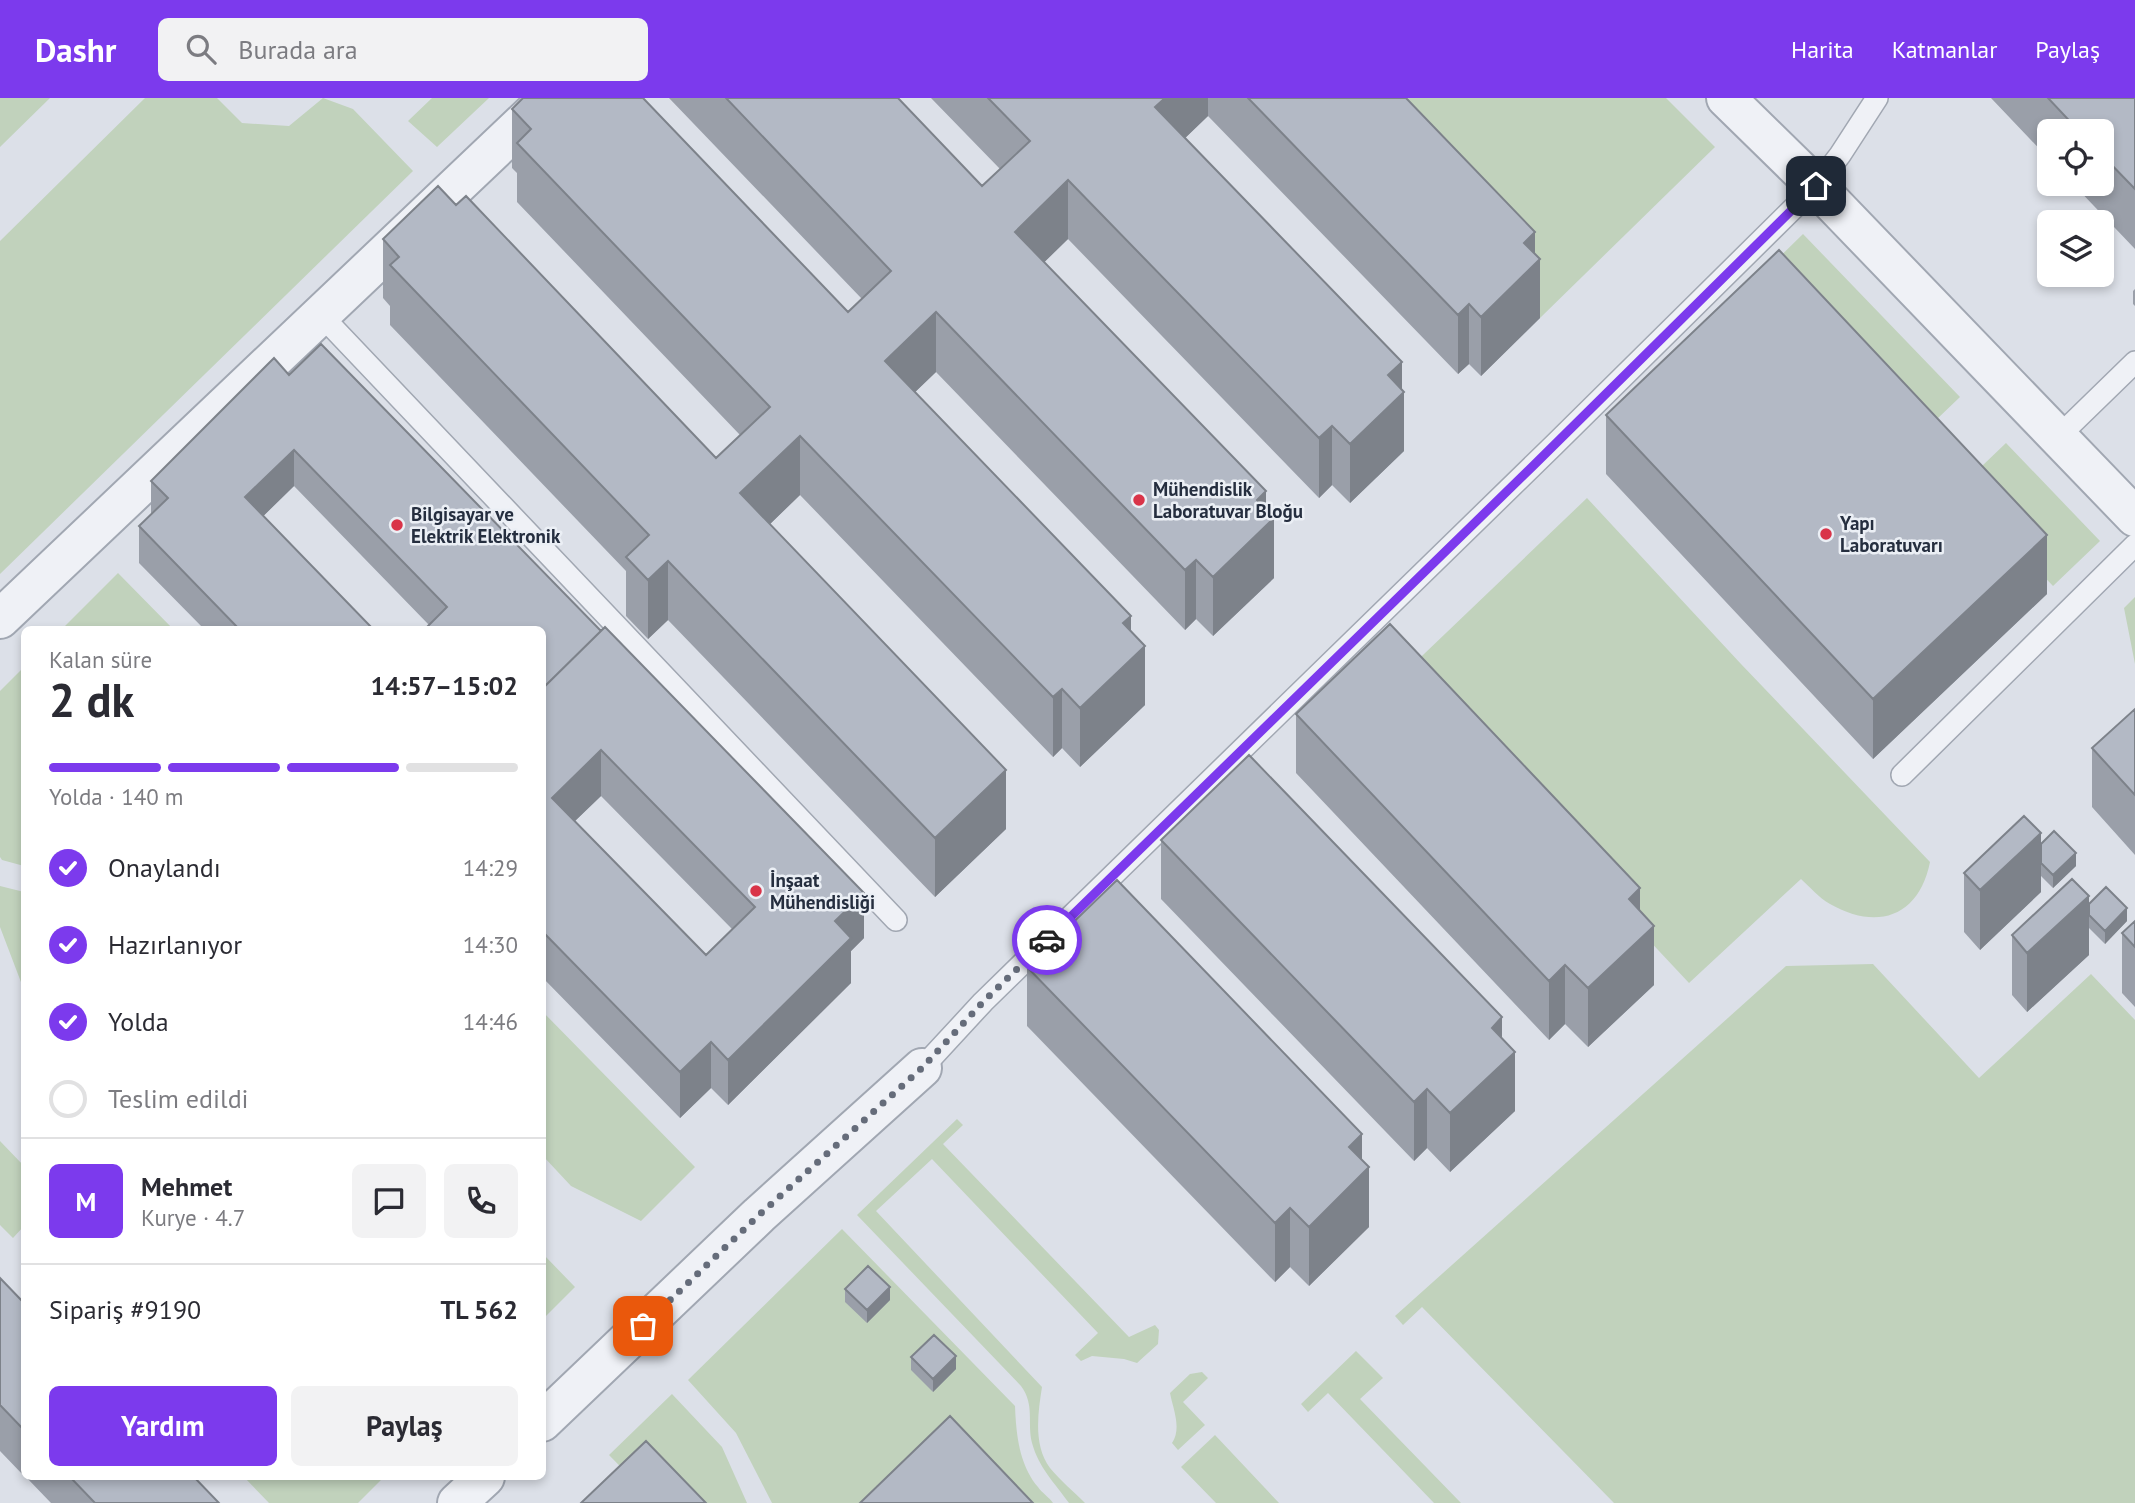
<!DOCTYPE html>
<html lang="tr">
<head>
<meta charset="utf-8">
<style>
  body { margin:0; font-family:"PT Sans",sans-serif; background:#f2f2f3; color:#2b2b33; height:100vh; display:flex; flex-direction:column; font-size:26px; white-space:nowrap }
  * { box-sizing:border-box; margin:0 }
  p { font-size:23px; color:#7c7c81 }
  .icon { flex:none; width:38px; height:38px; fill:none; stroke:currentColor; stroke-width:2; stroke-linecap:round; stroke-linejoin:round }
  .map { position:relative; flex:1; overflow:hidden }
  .drawer { position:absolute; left:21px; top:528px; width:525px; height:854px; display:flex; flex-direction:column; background:#fff; border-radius:10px; box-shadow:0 4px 10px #0003 }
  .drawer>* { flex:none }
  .buttons { position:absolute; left:2037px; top:21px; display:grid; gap:14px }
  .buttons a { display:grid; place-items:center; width:77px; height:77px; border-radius:10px; background:#fff; box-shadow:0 4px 10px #0003; font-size:35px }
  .pin { position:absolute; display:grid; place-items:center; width:60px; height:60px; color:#fff; margin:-30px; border-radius:14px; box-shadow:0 4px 10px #0006 }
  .courier { position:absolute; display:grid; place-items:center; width:70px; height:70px; margin:-35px; border:5px solid #7c3aed; border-radius:50%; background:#fff; color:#222; box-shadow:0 2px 9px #0007 }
  .headline em { font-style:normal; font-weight:700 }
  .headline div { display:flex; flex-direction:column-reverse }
  .headline { display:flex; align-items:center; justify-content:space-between; height:119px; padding:0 28px }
  h1 { font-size:46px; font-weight:700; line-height:52px }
  .bar { display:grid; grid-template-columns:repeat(4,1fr); gap:10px 7px; align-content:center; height:84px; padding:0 28px }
  .bar i { height:9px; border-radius:5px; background:#e1e1e2 }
  .bar .on { background:#7c3aed }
  .bar p { grid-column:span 4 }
  .line { display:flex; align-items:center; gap:18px; padding:0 28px; border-top:2px solid #e1e1e2 }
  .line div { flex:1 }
  .round { display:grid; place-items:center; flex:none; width:74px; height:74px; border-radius:10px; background:#f2f2f3 }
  ol { padding:0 28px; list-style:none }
  li { display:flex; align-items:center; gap:21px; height:77px }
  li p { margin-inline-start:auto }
  li .icon { padding:7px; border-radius:50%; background:#7c3aed; color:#fff; stroke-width:4 }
  li:last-child { color:#7c7c81 }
  li i { width:38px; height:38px; border:4px solid #e1e1e2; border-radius:50% }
  .action { display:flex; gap:14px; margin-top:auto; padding:14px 28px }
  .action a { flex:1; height:80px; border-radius:10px; background:#7c3aed; color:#fff; font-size:28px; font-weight:700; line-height:80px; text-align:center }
  .action a+a { background:#f2f2f3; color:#2b2b33 }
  header { display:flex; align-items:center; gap:42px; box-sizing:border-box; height:98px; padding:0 35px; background:#7c3aed; color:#fff }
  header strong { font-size:33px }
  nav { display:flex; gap:38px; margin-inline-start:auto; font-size:24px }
  .search { width:490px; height:63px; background:#f2f2f3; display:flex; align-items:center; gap:18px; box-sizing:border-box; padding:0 24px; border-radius:10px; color:#7c7c81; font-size:26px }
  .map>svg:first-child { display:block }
  .grass { fill:#c1d2bc }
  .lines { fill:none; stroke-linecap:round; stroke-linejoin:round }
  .service-casing { stroke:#a1a7b2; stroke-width:24 }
  .minor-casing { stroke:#a1a7b2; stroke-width:42 }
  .service { stroke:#eff1f6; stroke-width:21 }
  .minor { stroke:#eff1f6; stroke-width:38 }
  .wall { fill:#9a9fa9; fill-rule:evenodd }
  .shaded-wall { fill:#7d828a }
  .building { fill:#b3b9c5; stroke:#7d828a; stroke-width:2; fill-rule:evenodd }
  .done { stroke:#656c7a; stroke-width:7; stroke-dasharray:0 12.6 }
  .route { stroke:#7c3aed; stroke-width:9 }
  .poi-dot { fill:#d93449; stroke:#ebeff5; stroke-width:2.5 }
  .labels { text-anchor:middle; stroke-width:5; stroke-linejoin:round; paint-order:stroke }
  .poi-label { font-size:19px; font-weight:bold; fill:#252e3f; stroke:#ebeff5; text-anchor:start }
</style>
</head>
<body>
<header>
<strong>Dashr</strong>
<div class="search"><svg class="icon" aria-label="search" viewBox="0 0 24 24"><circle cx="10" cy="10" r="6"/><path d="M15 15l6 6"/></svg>Burada ara</div>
<nav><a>Harita</a><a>Katmanlar</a><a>Paylaş</a></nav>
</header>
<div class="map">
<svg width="2135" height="1405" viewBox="0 0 2135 1405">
  <rect width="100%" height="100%" fill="#dce0e8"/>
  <path class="grass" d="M 0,0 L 50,0 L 0,49 Z
    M 145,0 L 217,0 L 242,25 L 289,28 L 323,0 L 353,11 L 413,73 L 0,476 L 0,143 Z
    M 432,0 L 489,0 L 437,49 L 408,23 Z
    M 1349,0 L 1666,0 L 1715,49 L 1540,220 Z
    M 1803,136 L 1960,299 L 1913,344 L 1663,273 Z
    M 2006,345 L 2100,443 L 2053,488 L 1959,390 Z
    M 1587,400 L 1741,566 L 1930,764 C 1919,819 1877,833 1830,806 C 1819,800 1810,789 1801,781 L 1689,885 L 1401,578 Z
    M 118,475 L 174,532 L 61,532 Z
    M 2135,499 L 2135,566 L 2124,510 Z
    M 24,569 L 24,768 L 2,762 L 0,759 L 0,593 Z
    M 0,788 L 24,794 L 24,892 L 0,829 Z
    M 1873,866 L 1979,980 L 2091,876 L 2135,922 L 2135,1405 L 1614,1405 L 1422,1209 L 1403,1227 L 1395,1218 L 1786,868 Z
    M 542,913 L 695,1069 L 641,1123 L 571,1088 L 543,1058 Z
    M 957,1021 L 963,1027 L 943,1046 L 1129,1239 L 1155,1227 L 1159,1232 L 1158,1246 L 1137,1265 L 1124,1261 L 1092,1258 L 1081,1263 L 1075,1257 L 1098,1235 L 932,1061 L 876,1113 L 1042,1289 C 1038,1315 1033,1347 1050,1370 C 1060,1382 1074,1394 1085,1405 L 1069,1405 C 1054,1384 1039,1370 1032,1345 C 1027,1324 1035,1307 1021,1288 L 857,1117 Z
    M 0,1043 L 24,1068 L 24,1128 L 13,1140 L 0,1127 Z
    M 842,1131 L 1015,1308 C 1016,1335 1019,1367 1038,1389 C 1042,1395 1049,1399 1053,1405 L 772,1405 L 736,1335 L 688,1282 Z
    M 543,1156 L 575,1189 L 543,1221 Z
    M 1356,1253 L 1383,1280 L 1360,1301 L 1461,1405 L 1434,1405 L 1328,1295 L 1308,1314 L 1301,1306 Z
    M 1202,1274 L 1208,1280 L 1183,1304 L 1205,1327 L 1178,1352 L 1172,1345 C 1182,1330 1173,1311 1170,1295 L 1190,1276 Z
    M 672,1296 L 722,1349 L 747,1405 L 656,1405 L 609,1357 Z
    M 1215,1337 L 1279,1405 L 1216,1405 L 1181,1369 Z
    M 244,1379 L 384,1379 L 358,1405 L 269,1405 Z"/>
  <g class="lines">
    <defs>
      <path id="service" d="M 320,216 L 896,822
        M 2058,339 L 2135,264
        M 1902,677 L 2135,447
        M 922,970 L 983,904 L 1554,347 L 1816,88 L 1840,57 L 1877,0"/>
      <path id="minor" d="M 1726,0 L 1816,88 L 2135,419
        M 0,521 L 549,0
        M 542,1324 L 759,1117 L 922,970
        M 457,1405 L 485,1379"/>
    </defs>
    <use href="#service" class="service-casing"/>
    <use href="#minor" class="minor-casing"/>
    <use href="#service" class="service"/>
    <use href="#minor" class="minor"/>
  </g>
  <path class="wall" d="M 669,0 L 898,0 L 982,88 L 1000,71 L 931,0 L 1406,0 L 1535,157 L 1540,220 L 1481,278 L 1469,266 L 1458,276 L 1208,18 L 1185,40 L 1402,291 L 1404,353 L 1350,405 L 1332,387 L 1319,400 L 1068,141 L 1044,164 L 1266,412 L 1274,480 L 1213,538 L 1196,521 L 1185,532 L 936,274 L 915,294 L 1131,533 L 1145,607 L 1080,669 L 1062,650 L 1053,659 L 800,397 L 770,426 L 1006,731 L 935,799 L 668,522 L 648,541 L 626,518 L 626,473 L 390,227 L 390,208 L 383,200 L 383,141 L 456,107 L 716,360 L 740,337 L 517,104 L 517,75 L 512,70 L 512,11 L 848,214 L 862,201 Z
    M 1991,0 L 2135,0 L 2135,151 L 2073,86 L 2102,86 L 2102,33 L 2049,33 L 2049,61 Z
    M 2135,191 L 2135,208 L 2133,206 L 2133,193 Z
    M 289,277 L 864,840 L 851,853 L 851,885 L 728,1007 L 711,990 L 680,1020 L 542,879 L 542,532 L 429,527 L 294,388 L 263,418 L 374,532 L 205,532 L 139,465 L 139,428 L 151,417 L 151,383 ZM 601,698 L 732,831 L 706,857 L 575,723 Z
    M 1606,317 L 2047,496 L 1873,661 L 1606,376 Z
    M 2135,611 L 2135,757 L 2092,709 L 2092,650 Z
    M 1296,616 L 1640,813 L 1654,887 L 1588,949 L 1565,926 L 1549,942 L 1296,675 Z
    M 1161,742 L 1502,941 L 1515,1013 L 1450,1074 L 1427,1050 L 1414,1063 L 1161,801 Z
    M 2041,746 L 2076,768 L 2053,790 L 2041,778 L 2041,794 L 1980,852 L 1964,834 L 1964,775 Z
    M 2089,806 L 2127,823 L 2105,846 L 2089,830 L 2089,857 L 2027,914 L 2012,897 L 2012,837 Z
    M 2135,823 L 2135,909 L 2122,895 L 2122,835 Z
    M 1027,869 L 1362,1062 L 1369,1129 L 1309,1188 L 1290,1169 L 1275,1184 L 1027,928 Z
    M 0,1180 L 24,1205 L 24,1378 L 0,1353 Z
    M 845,1191 L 890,1202 L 867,1225 L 845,1204 Z
    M 911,1259 L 956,1271 L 933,1294 L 911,1272 Z
    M 26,1379 L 194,1379 L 219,1405 L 51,1405 Z"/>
  <path class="shaded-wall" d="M 1165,0 L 1208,0 L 1208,18 L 1155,69 L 1155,9 Z
    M 1068,82 L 1068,141 L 1015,193 L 1015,134 Z
    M 1535,134 L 1535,165 L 1540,161 L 1540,220 L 1481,278 L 1481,219 L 1524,145 Z
    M 1469,206 L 1469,266 L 1458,276 L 1458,217 Z
    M 936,214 L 936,274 L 885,323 L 885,263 Z
    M 1402,264 L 1402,296 L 1404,294 L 1404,353 L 1350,405 L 1350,346 L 1388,277 Z
    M 1332,328 L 1332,387 L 1319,400 L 1319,340 Z
    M 800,338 L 800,397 L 740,455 L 740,395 Z
    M 294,352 L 294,388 L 245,436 L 245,399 Z
    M 1266,393 L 1266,428 L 1274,420 L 1274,480 L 1213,538 L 1213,479 L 1257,402 Z
    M 2047,437 L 2047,496 L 1873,661 L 1873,601 Z
    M 1196,462 L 1196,521 L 1185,532 L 1185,472 Z
    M 668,463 L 668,522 L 648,541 L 648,482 Z
    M 1131,518 L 1131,561 L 1145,548 L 1145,607 L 1080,669 L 1080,610 L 1123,525 Z
    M 1062,591 L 1062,650 L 1053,659 L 1053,599 Z
    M 601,652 L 601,698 L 552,745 L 552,700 Z
    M 1006,672 L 1006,731 L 935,799 L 935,740 Z
    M 2041,735 L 2041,794 L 1980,852 L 1980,792 Z
    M 2076,755 L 2076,768 L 2053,790 L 2053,777 Z
    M 1640,790 L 1640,840 L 1654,828 L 1654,887 L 1588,949 L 1588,890 L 1629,801 Z
    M 864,795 L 864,840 L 851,853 L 851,885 L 728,1007 L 728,962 L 835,823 Z
    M 2089,798 L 2089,857 L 2027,914 L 2027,855 Z
    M 2127,810 L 2127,823 L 2105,846 L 2105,833 Z
    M 1565,867 L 1565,926 L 1549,942 L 1549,883 Z
    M 1502,919 L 1502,966 L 1515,954 L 1515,1013 L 1450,1074 L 1450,1015 L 1492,930 Z
    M 711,944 L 711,990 L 680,1020 L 680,974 Z
    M 1427,991 L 1427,1050 L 1414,1063 L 1414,1004 Z
    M 1362,1036 L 1362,1076 L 1369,1069 L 1369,1129 L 1309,1188 L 1309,1129 L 1349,1049 Z
    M 1290,1110 L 1290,1169 L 1275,1184 L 1275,1125 Z
    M 890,1189 L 890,1202 L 867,1225 L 867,1212 Z
    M 956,1258 L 956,1271 L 933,1294 L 933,1281 Z"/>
  <path class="building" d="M 523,0 L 643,0 L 848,214 L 891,173 L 726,0 L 898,0 L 982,88 L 1030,43 L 988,0 L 1165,0 L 1155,9 L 1402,264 L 1388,277 L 1404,294 L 1350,346 L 1332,328 L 1319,340 L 1068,82 L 1015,134 L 1266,393 L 1257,402 L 1274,420 L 1213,479 L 1196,462 L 1185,472 L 936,214 L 885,263 L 1131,518 L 1123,525 L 1145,548 L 1080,610 L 1062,591 L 1053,599 L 800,338 L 740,395 L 1006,672 L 935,740 L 668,463 L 648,482 L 626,459 L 649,437 L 390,167 L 399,159 L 383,141 L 438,88 L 456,107 L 466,98 L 716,360 L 770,309 L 517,45 L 531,31 L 512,11 Z
    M 1248,0 L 1406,0 L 1535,134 L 1524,145 L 1540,161 L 1481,219 L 1469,206 L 1458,217 Z
    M 2048,0 L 2135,0 L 2135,91 L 2102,57 L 2102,33 L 2079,33 Z
    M 1779,152 L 2047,437 L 1873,601 L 1606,317 Z
    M 321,246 L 601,533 L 542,591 L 542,532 L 424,532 L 447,509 L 294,352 L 245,399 L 374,532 L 240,532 L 139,428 L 168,400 L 151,383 L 274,260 L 289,277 Z
    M 1390,526 L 1640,790 L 1629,801 L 1654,828 L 1588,890 L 1565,867 L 1549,883 L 1296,616 Z
    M 605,529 L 864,795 L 835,823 L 851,840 L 728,962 L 711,944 L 680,974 L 542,833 L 542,591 ZM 601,652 L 755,809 L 706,857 L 552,700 Z
    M 2135,611 L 2135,697 L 2092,650 Z
    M 1249,657 L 1502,919 L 1492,930 L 1515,954 L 1450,1015 L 1427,991 L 1414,1004 L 1161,742 Z
    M 2024,718 L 2041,735 L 1980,792 L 1964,775 Z
    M 2054,733 L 2076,755 L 2053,777 L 2041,765 L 2041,746 Z
    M 2072,781 L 2089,798 L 2027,855 L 2012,837 Z
    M 1117,782 L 1362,1036 L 1349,1049 L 1369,1069 L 1309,1129 L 1290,1110 L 1275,1125 L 1027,869 Z
    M 2106,789 L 2127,810 L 2105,833 L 2089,817 L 2089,806 Z
    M 2135,823 L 2135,849 L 2122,835 Z
    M 868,1168 L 890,1189 L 867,1212 L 845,1191 Z
    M 0,1180 L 24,1205 L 24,1332 L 0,1307 Z
    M 934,1237 L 956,1258 L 933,1281 L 911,1259 Z
    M 950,1318 L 1033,1405 L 860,1405 Z
    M 646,1343 L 706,1405 L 581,1405 Z
    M 70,1379 L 194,1379 L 219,1405 L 95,1405 Z"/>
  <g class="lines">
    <path class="done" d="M 643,1228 L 759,1117 L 922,970 L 983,904 L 1047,842"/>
    <path class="route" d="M 1047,842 L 1534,367 L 1816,88"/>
  </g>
  <g class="poi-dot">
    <circle cx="1139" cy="402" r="7"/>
    <circle cx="397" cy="427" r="7"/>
    <circle cx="1826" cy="436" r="7"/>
    <circle cx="756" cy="793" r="7"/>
  </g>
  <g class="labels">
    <g class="poi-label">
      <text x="1153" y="398">Mühendislik<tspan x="1153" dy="22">Laboratuvar Bloğu</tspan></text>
      <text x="411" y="423">Bilgisayar ve<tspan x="411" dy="22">Elektrik Elektronik</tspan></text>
      <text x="1840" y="432">Yapı<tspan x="1840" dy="22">Laboratuvarı</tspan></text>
      <text x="770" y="789">İnşaat<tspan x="770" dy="22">Mühendisliği</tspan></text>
    </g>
  </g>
</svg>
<div class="buttons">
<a><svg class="icon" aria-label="locate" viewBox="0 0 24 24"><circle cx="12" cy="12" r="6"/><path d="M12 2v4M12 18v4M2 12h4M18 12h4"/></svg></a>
<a><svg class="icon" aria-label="layers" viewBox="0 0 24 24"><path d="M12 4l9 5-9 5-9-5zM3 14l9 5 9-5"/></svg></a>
</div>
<div class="pin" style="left:643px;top:1228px;background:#ea580c"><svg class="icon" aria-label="bag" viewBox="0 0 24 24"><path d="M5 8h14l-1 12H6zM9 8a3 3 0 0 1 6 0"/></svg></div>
<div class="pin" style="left:1816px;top:88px;background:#1f2937"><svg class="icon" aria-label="home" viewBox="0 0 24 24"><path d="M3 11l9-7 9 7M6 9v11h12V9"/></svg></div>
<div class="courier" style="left:1047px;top:842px"><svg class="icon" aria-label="car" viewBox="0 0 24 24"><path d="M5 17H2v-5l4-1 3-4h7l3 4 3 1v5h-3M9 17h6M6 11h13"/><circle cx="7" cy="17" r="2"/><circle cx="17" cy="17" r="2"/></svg></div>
<section class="drawer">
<div class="headline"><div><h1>2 dk</h1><p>Kalan süre</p></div><em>14:57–15:02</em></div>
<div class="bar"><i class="on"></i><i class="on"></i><i class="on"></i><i></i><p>Yolda · 140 m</p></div>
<ol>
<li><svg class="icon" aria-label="check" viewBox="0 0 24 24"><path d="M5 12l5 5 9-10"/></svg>Onaylandı<p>14:29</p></li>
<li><svg class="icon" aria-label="check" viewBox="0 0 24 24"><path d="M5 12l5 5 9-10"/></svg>Hazırlanıyor<p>14:30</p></li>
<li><svg class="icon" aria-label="check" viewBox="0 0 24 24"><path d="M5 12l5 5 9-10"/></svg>Yolda<p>14:46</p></li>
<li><i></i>Teslim edildi</li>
</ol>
<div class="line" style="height:126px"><b class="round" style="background:#7c3aed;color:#fff">M</b><div><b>Mehmet</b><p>Kurye · 4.7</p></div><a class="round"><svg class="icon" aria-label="chat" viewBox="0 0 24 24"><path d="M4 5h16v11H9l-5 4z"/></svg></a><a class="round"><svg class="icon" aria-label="phone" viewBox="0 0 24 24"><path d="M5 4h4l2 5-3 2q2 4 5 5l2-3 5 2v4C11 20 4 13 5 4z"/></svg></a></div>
<div class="line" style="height:91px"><div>Sipariş #9190</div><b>TL 562</b></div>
<div class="action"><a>Yardım</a><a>Paylaş</a></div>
</section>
</div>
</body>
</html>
